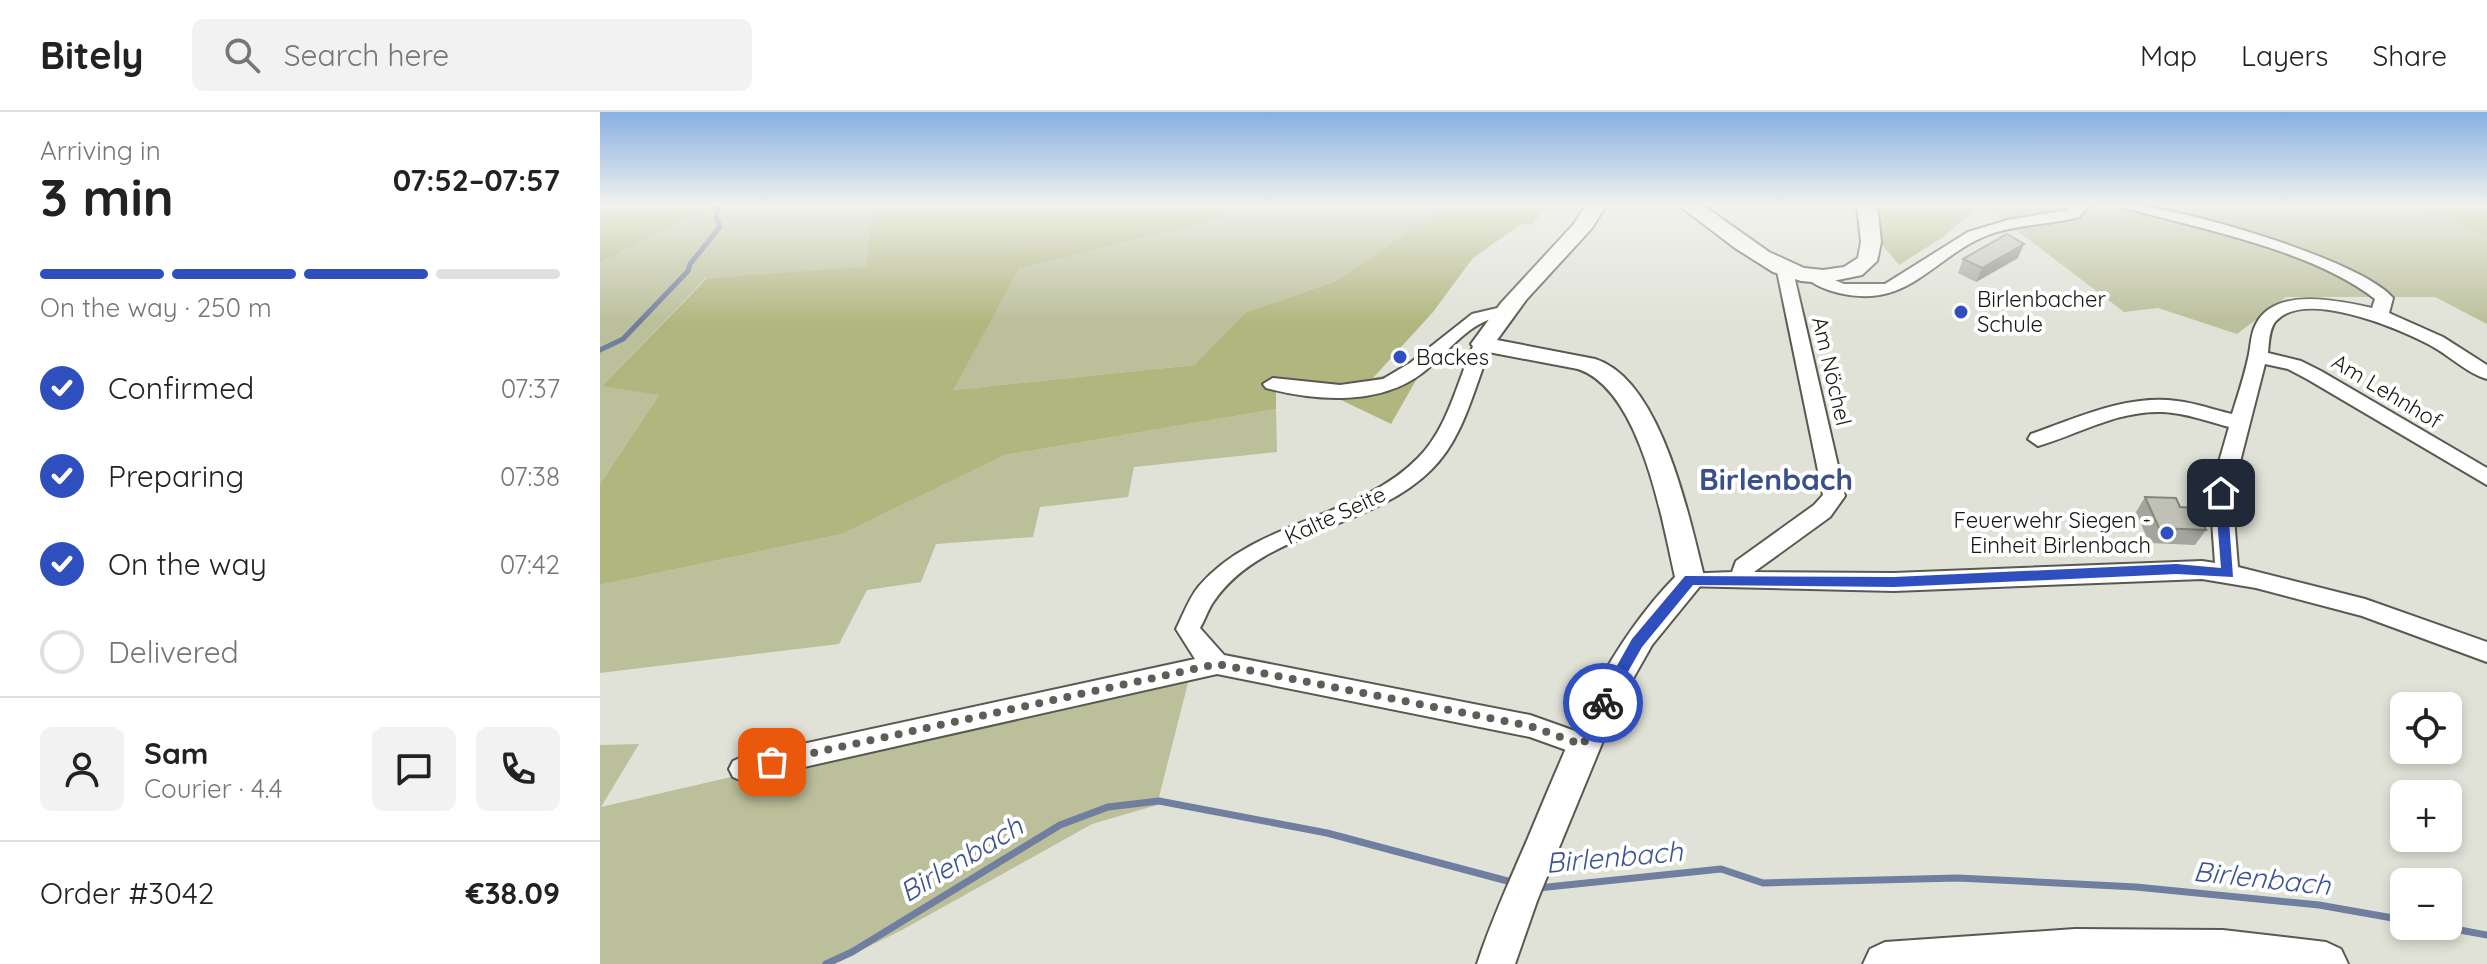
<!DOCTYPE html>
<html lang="en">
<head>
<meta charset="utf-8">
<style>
  body { margin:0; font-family:Quicksand,sans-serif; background:#f2f2f2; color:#222; height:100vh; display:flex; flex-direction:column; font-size:30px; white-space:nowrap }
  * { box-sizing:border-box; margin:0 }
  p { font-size:26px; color:#767676 }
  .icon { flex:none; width:44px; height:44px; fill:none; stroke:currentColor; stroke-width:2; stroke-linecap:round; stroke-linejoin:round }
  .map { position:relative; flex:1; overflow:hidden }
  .side { display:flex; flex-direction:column; background:#fff; width:600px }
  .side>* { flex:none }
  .fabs { position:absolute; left:1790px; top:580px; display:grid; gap:16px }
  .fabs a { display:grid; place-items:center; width:72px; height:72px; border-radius:12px; background:#fff; box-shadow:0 4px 12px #0003; font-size:40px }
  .pin { position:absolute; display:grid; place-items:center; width:68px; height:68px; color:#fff; margin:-34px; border-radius:16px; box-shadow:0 4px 12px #0006 }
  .courier { position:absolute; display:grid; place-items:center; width:80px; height:80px; margin:-40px; border:6px solid #2f4fbf; border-radius:50%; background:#fff; color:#222; box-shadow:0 2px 10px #0007 }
  .headline em { font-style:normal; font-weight:800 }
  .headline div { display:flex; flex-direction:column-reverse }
  .headline { display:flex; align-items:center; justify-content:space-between; height:136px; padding:0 40px }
  h1 { font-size:52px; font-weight:800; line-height:60px }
  .bar { display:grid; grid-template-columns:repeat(4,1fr); gap:12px 8px; align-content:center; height:96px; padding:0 40px }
  .bar i { height:10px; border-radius:6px; background:#e0e0e0 }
  .bar .current { background:#2f4fbf }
  .bar p { grid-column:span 4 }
  .line { display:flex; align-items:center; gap:20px; padding:0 40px; border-top:2px solid #e0e0e0 }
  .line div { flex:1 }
  .round { display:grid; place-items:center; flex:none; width:84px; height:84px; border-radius:12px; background:#f2f2f2 }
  ol { padding:0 40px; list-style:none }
  li { display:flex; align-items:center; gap:24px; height:88px }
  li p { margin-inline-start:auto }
  li .icon { padding:8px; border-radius:50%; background:#2f4fbf; color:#fff; stroke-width:4 }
  li:last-child { color:#767676 }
  li i { width:44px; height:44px; border:4px solid #e0e0e0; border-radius:50% }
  header { display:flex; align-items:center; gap:48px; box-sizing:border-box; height:112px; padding:0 40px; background:#fff; border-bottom:2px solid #e0e0e0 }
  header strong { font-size:38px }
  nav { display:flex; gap:44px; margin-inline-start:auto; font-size:28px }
  .search { width:560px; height:72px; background:#f2f2f2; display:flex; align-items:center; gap:20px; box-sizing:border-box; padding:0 28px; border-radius:12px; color:#767676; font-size:30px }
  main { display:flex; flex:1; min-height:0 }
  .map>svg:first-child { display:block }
  .green { fill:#bbbf9a }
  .forest { fill:#b1b67f }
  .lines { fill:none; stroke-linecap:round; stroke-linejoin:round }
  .stream-far1 { stroke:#707e9f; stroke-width:5 }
  .stream { stroke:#707e9f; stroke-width:7 }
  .minor-casing { stroke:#585951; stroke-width:4 }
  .tertiary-casing { stroke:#585951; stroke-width:4 }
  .secondary-casing { stroke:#585951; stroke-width:4 }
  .minor { fill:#fff; fill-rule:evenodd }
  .tertiary { fill:#fff; fill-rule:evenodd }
  .secondary { fill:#fff; fill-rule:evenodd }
  .wall { fill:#a4a59d }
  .shaded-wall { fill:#86867f }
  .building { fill:#bfc0b6; stroke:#86867f; stroke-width:2 }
  .route { fill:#2f4fbf }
  .done { stroke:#5d5e58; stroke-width:8; stroke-dasharray:0 14.4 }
  .poi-dot { fill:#2f4fbf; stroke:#fff; stroke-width:3 }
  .labels { text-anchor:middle; stroke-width:8; stroke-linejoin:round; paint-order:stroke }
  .poi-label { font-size:22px; fill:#161713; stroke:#fff; text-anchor:start }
  .street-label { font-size:22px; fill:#161713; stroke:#fff }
  .near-water-label { font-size:28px; font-style:italic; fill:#3d5491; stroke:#fff }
  .district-label { font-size:30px; font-weight:bold; fill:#3b508b; stroke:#fff }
</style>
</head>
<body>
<header>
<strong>Bitely</strong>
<div class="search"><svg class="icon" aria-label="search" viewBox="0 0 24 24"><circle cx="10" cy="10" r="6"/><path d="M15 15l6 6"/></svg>Search here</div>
<nav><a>Map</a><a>Layers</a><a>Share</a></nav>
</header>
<main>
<section class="side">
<div class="headline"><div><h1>3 min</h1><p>Arriving in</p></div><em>07:52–07:57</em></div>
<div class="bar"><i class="current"></i><i class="current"></i><i class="current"></i><i></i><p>On the way · 250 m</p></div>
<ol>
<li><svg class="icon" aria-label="check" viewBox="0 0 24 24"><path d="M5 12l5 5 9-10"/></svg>Confirmed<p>07:37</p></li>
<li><svg class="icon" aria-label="check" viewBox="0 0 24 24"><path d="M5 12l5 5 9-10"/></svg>Preparing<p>07:38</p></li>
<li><svg class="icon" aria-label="check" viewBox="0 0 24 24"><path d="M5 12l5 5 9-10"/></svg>On the way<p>07:42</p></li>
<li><i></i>Delivered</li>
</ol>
<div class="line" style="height:144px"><a class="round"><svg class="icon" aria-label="person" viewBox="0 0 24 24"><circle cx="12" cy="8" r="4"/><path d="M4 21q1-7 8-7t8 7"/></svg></a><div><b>Sam</b><p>Courier · 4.4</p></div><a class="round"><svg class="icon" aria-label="chat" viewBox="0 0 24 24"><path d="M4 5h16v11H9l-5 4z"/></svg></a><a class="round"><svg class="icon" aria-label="phone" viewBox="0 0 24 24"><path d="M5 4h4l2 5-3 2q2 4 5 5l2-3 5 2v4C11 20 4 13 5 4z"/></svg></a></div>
<div class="line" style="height:104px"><div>Order #3042</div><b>€38.09</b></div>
</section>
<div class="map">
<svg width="1887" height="852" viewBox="0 0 1887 852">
  <rect width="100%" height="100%" fill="#e0e2d7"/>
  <path class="green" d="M 115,92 L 272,92 L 266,156 L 106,166 L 3,273 L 59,283 L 0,372 L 0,151 Z
    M 622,92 L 857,92 L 817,113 L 736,169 L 646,200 L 594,253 L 352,278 L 419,157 L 624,106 Z
    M 1382,92 L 1811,92 L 1887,126 L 1887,212 L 1835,185 L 1686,185 L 1637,222 L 1558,196 L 1524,200 Z
    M 676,297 L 677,340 L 534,355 L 528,385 L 440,395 L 433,425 L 336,432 L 321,470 L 267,478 L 239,532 L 0,561 L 0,473 L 242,422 L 405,343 Z
    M 591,559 L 557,693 L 492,712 L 302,818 L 233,852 L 0,852 L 0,633 L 39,632 L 1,695 Z"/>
  <path class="forest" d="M 0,92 L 115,92 L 0,151 Z
    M 272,92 L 622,92 L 625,106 L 419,157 L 353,278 L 594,253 L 646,200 L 736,169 L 817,113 L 857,92 L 950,92 L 931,113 L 921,112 L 873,146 L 833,200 L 773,266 L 823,256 L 791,312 L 737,286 L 676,277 L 676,297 L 405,343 L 242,422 L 0,473 L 0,372 L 59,283 L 2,274 L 107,166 L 266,155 Z
    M 1248,92 L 1382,92 L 1343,125 L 1299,153 Z
    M 1811,92 L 1878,92 L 1887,95 L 1887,126 Z"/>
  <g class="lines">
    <path class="stream-far1" d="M 0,238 L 23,227 L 88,159 L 90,152 L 120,115 L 116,105 L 119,92"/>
    <path class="stream" d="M 938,776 L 1121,757 L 1163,771 L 1358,766 L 1536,775 L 1719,793 L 1804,808
      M 1838,814 L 1887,823
      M 226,852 L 252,840 L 460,713 L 508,695 L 559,689 L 727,721 L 915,771"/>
    <defs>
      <path id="minor" d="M 1473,92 L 1490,92 L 1479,105 C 1449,113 1417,112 1388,123 C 1332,145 1309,198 1239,181 C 1227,178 1215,174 1206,165 L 1215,160 L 1244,172 L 1285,172 L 1368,120 L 1408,108 L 1468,98 Z
        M 1519,92 C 1571,92 1760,147 1793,186 L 1789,201 L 1843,225 L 1887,253 L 1887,267 C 1866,261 1848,242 1828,232 C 1798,216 1703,176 1675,210 C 1669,218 1669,231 1668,241 L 1701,249 L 1721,259 L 1887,356 L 1887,373 L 1707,267 L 1688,257 L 1665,252 L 1632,381 L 1638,455 L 1765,487 L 1887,530 L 1887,550 L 1762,504 L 1656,476 L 1602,467 L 1294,479 L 1082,474 L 1079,468 L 1082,462 L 1132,460 L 1136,449 L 1214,393 L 1223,383 L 1177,159 L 1185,154 L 1193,159 L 1245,384 L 1230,405 L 1154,460 L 1294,461 L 1602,449 L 1615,451 L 1610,381 L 1629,315 C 1607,309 1585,301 1563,300 C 1518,298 1479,322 1438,334 L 1428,327 L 1431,322 C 1477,306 1527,282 1577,289 C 1596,291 1614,298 1632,302 C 1638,283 1645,262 1649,242 C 1651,232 1651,221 1656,212 C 1675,174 1740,189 1772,196 L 1775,187 C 1713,138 1598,116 1521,95 Z
        M 906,194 L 915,199 L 912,203 C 904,205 896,205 888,208 C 861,219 844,245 821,262 C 778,294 715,289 666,276 L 663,272 L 673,266 L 740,273 L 783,267 L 810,251 L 872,202 Z
        M 883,226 L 892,232 C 874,274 865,325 831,358 C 771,418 664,417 614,489 C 608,497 605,508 600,516 L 624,543 L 930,603 L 992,625 L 996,633 L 992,641 L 983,644 L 930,625 L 617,562 L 142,669 L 133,665 L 129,657 L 133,649 L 142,645 L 595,547 L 576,517 C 583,503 589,486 599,474 C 657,407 757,408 818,346 C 848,316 857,270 874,232 Z"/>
      <path id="tertiary" d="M 987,92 L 1007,92 L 992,116 L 926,188 L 897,228 L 995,247 C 1062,268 1089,406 1105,468 L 1052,533 L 1017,595 L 937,789 L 915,852 L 877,852 C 891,809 910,768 928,726 C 967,633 1003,539 1075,465 C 1062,408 1041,278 978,257 L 883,239 L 875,237 L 871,232 L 901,191 L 973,113 Z
        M 1077,92 L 1101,92 L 1169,140 L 1204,156 L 1223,158 L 1244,155 L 1258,146 L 1261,130 L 1257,92 L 1277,92 L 1281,130 L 1277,149 L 1262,163 L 1223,171 L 1201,169 L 1173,160 L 1135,136 Z"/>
      <path id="secondary" d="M 1475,817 L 1623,818 L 1726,830 L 1741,837 L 1748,852 L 1263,852 L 1270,837 L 1285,830 Z"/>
    </defs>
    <use href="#minor" class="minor-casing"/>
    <use href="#tertiary" class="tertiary-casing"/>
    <use href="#secondary" class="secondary-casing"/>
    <use href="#minor" class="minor"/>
    <use href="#tertiary" class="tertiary"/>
    <use href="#secondary" class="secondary"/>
  </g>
  <path class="wall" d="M 1418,146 L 1376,170 L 1358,161 L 1363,147 Z
    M 1545,385 L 1580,395 L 1606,418 L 1595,433 L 1549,431 L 1536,400 Z"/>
  <path class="shaded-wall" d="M 1424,132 L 1418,146 L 1376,170 L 1382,156 Z"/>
  <path class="building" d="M 1407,122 L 1424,132 L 1382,156 L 1363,147 Z
    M 1545,385 L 1576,386 L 1580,395 L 1595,396 L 1606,418 L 1559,416 Z"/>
  <linearGradient id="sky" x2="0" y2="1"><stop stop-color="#87b0e3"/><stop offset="0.44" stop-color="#f1f2ed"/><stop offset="1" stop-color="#f1f2ed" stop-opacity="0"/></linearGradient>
  <rect width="1887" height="211" fill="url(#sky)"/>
  <path class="route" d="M 1621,377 L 1627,381 L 1633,465 L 1576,462 L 1294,475 L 1093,473 L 1042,535 L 1008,595 L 998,595 L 996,591 L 1032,527 L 1085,464 L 1294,465 L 1576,452 L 1621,456 L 1615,381 Z"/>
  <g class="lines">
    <path class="done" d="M 172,650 L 617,552 L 930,614 L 983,633 L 1003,591"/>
  </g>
  <g class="poi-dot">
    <circle cx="1361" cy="200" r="8"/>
    <circle cx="800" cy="245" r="8"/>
    <circle cx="1567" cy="421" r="8"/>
  </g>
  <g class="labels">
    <g class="poi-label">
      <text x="1377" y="195">Birlenbacher<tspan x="1377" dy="25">Schule</tspan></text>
      <text x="816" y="253">Backes</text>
      <text x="1551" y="416" text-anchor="end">Feuerwehr Siegen -<tspan x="1551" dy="25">Einheit Birlenbach</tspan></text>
    </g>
    <g class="street-label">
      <text transform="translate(1232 259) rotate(77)" y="8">Am Nöchel</text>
      <text transform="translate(1787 279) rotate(31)" y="8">Am Lehnhof</text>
      <text transform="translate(735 403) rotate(-25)" y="8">Kalte Seite</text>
    </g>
    <g class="near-water-label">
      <text transform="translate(1014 745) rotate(-5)" y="10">Birlenbach</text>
      <text transform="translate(361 747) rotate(-31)" y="10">Birlenbach</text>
      <text transform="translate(1662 766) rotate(6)" y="10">Birlenbach</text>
    </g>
    <g class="district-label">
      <text x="1176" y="378">Birlenbach</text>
    </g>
  </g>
</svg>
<div class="fabs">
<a><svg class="icon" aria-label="locate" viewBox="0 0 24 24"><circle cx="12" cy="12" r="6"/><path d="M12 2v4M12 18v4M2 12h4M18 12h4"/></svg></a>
<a>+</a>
<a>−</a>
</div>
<div class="pin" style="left:172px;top:650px;background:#ea580c"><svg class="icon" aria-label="bag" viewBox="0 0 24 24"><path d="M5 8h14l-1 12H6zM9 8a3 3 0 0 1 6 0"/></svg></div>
<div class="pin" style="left:1621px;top:381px;background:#1f2937"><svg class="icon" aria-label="home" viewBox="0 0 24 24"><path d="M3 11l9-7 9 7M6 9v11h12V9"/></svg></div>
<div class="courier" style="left:1003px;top:591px"><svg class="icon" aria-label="bike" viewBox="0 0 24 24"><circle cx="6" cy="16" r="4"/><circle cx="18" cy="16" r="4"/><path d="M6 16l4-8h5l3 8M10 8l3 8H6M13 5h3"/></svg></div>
</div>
</main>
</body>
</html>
